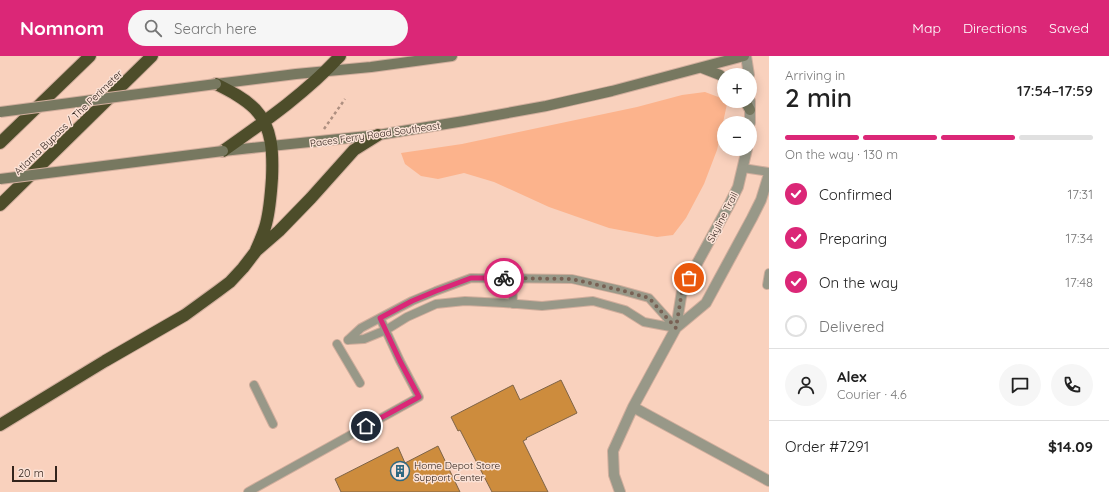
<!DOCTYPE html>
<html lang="en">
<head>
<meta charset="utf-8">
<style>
  body { margin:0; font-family:Quicksand,sans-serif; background:#f6f6f6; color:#222; height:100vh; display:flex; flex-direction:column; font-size:15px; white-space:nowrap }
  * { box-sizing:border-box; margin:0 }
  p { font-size:13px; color:#767676 }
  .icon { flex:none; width:22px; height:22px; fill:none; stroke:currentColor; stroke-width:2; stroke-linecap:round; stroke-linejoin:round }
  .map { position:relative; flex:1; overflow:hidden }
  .side { display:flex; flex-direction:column; background:#fff; width:340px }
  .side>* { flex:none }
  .controls { position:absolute; left:717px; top:12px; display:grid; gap:8px }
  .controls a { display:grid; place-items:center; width:40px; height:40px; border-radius:50%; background:#fff; box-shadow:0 2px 10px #0003; font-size:20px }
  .scale { position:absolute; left:12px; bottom:10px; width:45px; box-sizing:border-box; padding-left:4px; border:2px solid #33241c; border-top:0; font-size:11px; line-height:14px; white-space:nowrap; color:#33241c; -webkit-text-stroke:3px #fbe2d6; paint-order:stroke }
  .pin { position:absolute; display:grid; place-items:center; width:34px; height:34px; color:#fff; margin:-17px; border:2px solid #fff; border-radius:50%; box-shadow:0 1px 4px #0007 }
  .courier { position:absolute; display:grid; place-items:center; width:40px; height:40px; margin:-20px; border:3px solid #db2777; border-radius:50%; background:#fff; color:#222; box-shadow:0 1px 5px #0007 }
  .overview em { font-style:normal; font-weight:600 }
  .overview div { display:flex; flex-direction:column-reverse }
  .overview { display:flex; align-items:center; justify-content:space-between; height:68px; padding:0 16px }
  h1 { font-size:26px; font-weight:600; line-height:30px }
  .bar { display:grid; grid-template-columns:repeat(4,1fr); gap:6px 4px; align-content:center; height:48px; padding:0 16px }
  .bar i { height:5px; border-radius:3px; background:#e0e0e0 }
  .bar .active { background:#db2777 }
  .bar p { grid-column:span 4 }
  .line { display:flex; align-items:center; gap:10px; padding:0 16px; border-top:1px solid #e0e0e0 }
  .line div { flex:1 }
  .round { display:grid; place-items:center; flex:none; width:42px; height:42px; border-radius:21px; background:#f6f6f6 }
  ol { padding:0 16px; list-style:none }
  li { display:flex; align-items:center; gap:12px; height:44px }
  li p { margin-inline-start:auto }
  li .icon { padding:4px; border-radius:50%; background:#db2777; color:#fff; stroke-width:4 }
  li:last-child { color:#767676 }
  li i { width:22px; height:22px; border:2px solid #e0e0e0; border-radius:50% }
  header { display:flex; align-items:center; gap:24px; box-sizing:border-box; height:56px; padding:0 20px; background:#db2777; color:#fff }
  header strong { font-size:19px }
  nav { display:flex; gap:22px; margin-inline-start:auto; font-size:14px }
  .search { width:280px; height:36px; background:#f6f6f6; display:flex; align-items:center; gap:10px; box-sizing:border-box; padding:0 14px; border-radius:22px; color:#767676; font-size:15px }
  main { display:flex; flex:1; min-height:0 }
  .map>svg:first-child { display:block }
  .green { fill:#fcb38c }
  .building { fill:#cd8c3d; stroke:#7e6448 }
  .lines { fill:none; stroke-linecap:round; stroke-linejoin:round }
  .lane-casing { stroke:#d1ae9d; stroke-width:10 }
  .street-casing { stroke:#d1ae9d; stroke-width:12 }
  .secondary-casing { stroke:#d1ae9d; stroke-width:12 }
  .highway-casing { stroke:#d1ae9d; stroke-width:14 }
  .path { stroke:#ae8f80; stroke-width:2.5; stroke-dasharray:3 3; stroke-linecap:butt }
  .lane { stroke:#989888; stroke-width:8 }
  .street { stroke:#989888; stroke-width:10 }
  .secondary { stroke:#777860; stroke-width:10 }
  .highway { stroke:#4d4d2a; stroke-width:12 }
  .secondary-bridge-casing { stroke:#d1ae9d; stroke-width:12; stroke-linecap:butt }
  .secondary-bridge { stroke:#777860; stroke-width:10 }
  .done { stroke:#786154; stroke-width:4; stroke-dasharray:0 7.2 }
  .route { stroke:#db2777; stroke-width:5 }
  .labels { text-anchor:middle; stroke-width:3; stroke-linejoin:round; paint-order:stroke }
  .street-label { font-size:10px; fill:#33241c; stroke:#fbe2d6 }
  .poi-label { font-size:10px; fill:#33241c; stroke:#fbe2d6; text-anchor:start }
</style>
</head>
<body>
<header>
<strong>Nomnom</strong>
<div class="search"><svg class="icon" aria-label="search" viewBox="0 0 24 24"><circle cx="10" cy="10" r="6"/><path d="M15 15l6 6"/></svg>Search here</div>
<nav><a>Map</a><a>Directions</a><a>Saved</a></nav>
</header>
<main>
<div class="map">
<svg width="769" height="436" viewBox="0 0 769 436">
  <rect width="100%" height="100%" fill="#f9d1bd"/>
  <path class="green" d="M 705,36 L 721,42 L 727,48 L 717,94 L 704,128 L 686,162 L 673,179 L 657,181 L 609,172 L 549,151 L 494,126 L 464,117 L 438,123 L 421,120 L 405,108 L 401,97 L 462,88 L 637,51 L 682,39 Z"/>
  <path class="building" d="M 561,324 L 577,357 L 526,382 L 527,383 L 523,385 L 548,436 L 492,436 L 460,374 L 458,375 L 451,361 L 513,329 L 520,344 Z
    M 438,390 L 460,436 L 341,436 L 335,423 L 398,391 L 405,407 Z"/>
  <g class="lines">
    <defs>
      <path id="lane" d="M 743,112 L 769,116
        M 512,222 L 513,248
        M 767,229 L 769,217
        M 348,284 L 361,272 L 412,245 L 436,235 L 471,222 L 572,223 L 620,234 L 649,242 L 676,272
        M 348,284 L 364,283 L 386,274 L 407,261 L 436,248 L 465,245 L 504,247 L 542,250 L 593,245 L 625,254 L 644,266 L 676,272
        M 337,288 L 360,327
        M 254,329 L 273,368
        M 248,436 L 419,341 L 400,305 L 380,262"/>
      <path id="street" d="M 746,0 L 749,19
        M 750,45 L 750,67
        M 676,272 L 706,247 L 752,162 L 761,144 L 769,118
        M 633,351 L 769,425
        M 620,436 L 614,419 L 613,395 L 633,351 L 676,272 L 682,235 L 729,149 L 738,131 L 747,93"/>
      <path id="secondary" d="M 702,12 L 720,19 L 724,22
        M 216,28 L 296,18 L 371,11 L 452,0
        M 745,45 L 750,54
        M 223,95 L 378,79 L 464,65 L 546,50 L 612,35 L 744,0"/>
      <path id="highway" d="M 216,28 C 230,35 244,42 255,53 C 273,72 273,98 272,122 C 271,137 270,153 266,168 C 264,176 260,185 256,194
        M 0,87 L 90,0
        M 223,95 C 264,66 306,37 340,0
        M 0,149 L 152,0
        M 0,369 L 105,305 L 185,259 L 218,235 L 230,226 L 243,212 L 256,195 L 279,175 L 311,142 L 354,94 L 378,79"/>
    </defs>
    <use href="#lane" class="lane-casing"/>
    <use href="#street" class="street-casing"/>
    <use href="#secondary" class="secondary-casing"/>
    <use href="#highway" class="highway-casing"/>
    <path class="path" d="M 324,73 L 345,43"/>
    <use href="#lane" class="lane"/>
    <use href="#street" class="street"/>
    <use href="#secondary" class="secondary"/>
    <use href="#highway" class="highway"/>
    <defs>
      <path id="secondary-bridge" d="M 0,56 L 216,28
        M 0,123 L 223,95"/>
    </defs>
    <use href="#secondary-bridge" class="secondary-bridge-casing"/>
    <use href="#secondary-bridge" class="secondary-bridge"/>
  </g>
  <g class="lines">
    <path class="done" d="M 504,222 L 572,223 L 620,234 L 649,242 L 676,272 L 682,235 L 689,222"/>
    <path class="route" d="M 366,370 L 419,341 L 400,305 L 380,262 L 412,245 L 436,235 L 471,222 L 504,222"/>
  </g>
  <defs>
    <symbol id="building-ring" viewBox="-11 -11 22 22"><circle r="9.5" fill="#fbe2d6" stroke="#2f6982" stroke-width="1.5"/><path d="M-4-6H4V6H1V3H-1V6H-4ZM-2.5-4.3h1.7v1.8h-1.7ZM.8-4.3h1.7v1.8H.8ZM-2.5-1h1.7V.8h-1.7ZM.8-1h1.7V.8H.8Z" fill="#2f6982"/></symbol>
  </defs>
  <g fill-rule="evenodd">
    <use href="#building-ring" x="389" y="404" width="22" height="22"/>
  </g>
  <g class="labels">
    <g class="street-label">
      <text transform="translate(68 66) rotate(-44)" y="4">Atlanta Bypass / The Perimeter</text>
      <text transform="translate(375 78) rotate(-8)" y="4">Paces Ferry Road Southeast</text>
      <text transform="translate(722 161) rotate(-63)" y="4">Skyline Trail</text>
    </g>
    <g class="poi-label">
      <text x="414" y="413">Home Depot Store<tspan x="414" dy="12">Support Center</tspan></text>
    </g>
  </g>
</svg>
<div class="controls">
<a>+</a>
<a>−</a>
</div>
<div class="scale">20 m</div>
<div class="pin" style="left:689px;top:222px;background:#ea580c"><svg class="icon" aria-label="bag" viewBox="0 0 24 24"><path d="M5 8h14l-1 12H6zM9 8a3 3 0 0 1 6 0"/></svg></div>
<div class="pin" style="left:366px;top:370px;background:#1f2937"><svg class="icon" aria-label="home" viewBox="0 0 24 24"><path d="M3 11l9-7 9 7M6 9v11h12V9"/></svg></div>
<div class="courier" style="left:504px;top:222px"><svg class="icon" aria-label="bike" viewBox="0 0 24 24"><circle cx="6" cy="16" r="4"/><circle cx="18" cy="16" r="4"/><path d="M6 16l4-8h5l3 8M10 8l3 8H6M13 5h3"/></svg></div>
</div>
<section class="side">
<div class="overview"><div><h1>2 min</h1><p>Arriving in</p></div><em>17:54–17:59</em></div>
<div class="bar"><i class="active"></i><i class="active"></i><i class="active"></i><i></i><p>On the way · 130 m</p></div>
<ol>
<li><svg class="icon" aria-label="check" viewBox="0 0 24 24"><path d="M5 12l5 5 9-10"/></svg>Confirmed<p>17:31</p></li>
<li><svg class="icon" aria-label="check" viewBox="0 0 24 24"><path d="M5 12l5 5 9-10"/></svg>Preparing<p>17:34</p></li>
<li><svg class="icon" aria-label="check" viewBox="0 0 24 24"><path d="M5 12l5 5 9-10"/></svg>On the way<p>17:48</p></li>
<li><i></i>Delivered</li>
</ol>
<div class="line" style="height:72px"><a class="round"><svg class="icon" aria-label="person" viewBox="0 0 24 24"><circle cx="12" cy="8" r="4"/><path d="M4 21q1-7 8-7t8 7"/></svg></a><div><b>Alex</b><p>Courier · 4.6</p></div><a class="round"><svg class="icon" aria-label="chat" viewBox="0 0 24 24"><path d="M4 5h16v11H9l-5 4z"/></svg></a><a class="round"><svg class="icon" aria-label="phone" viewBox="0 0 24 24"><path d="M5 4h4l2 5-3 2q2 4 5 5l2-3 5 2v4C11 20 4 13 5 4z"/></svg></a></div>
<div class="line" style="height:52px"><div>Order #7291</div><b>$14.09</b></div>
</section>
</main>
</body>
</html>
